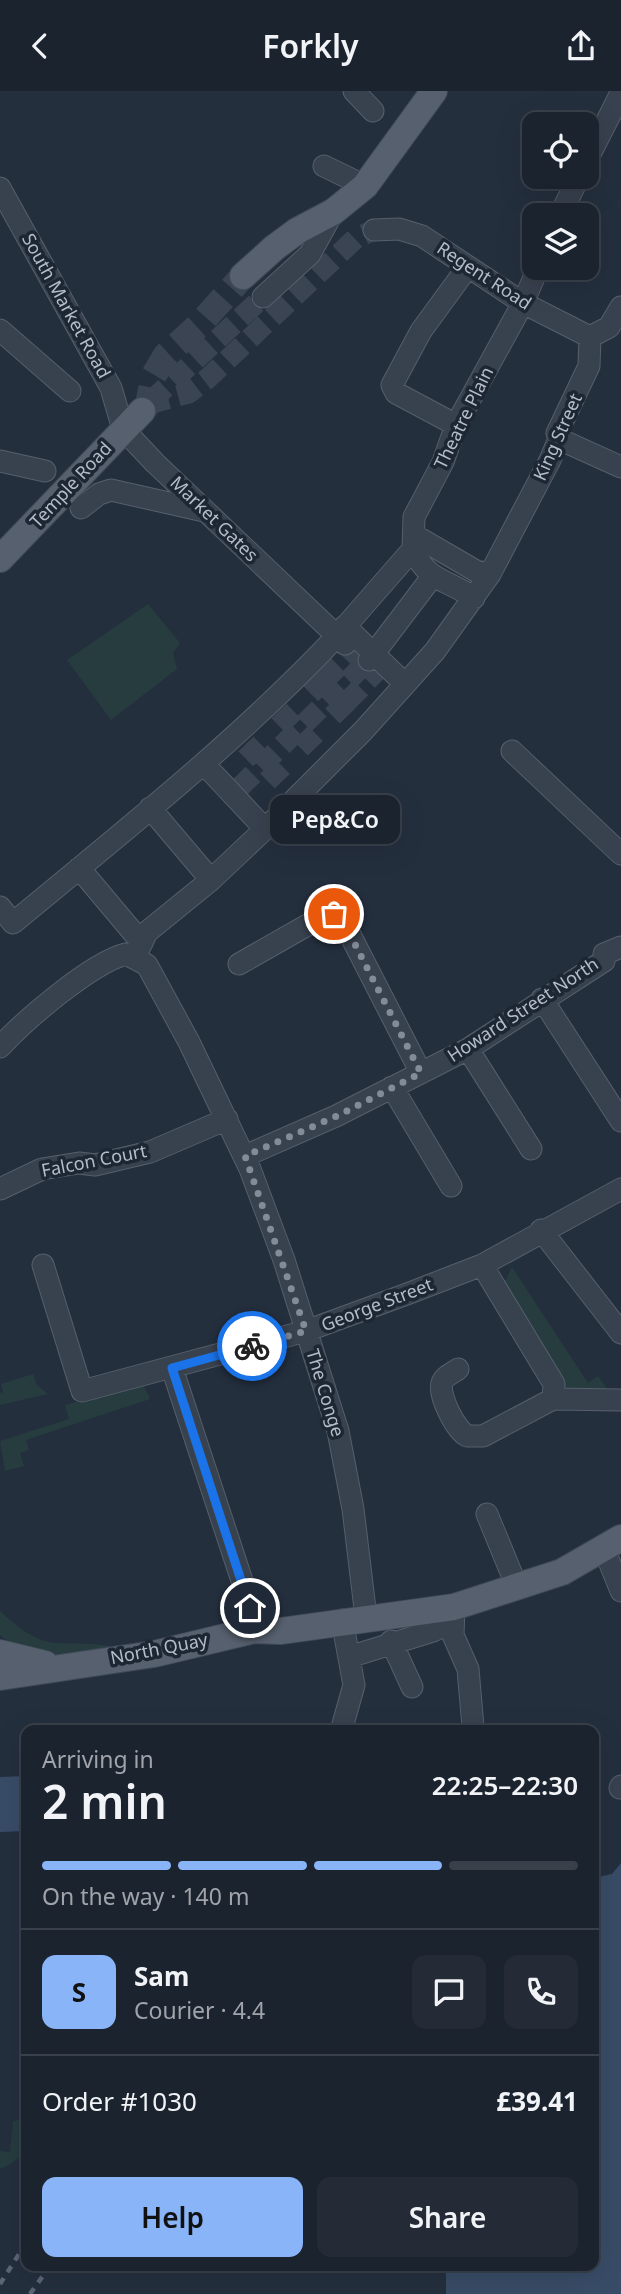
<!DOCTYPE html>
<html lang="en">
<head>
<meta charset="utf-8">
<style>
  body { margin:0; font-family:"Noto Sans",sans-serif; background:#242b36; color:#f1f3f6; height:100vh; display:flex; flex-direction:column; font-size:26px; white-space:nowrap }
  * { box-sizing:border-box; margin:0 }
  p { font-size:23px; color:#a0a4aa }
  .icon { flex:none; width:38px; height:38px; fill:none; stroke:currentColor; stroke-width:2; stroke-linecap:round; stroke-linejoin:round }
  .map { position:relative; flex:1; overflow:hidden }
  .details { position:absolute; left:21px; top:1634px; width:578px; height:546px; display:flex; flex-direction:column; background:#1b232e; border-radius:14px; box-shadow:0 7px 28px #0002,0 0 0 2px #39404a }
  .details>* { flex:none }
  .fabs { position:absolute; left:522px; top:21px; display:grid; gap:14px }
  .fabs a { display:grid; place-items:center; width:77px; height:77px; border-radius:14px; background:#1b232e; box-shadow:0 7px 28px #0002,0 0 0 2px #39404a; font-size:35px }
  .pin { position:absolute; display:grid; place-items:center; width:60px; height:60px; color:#fff; margin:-30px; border:4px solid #fff; border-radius:50%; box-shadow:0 2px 7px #0007 }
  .courier { position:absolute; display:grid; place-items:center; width:70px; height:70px; margin:-35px; border:5px solid #1a73e8; border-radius:50%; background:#fff; color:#222; box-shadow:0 2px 9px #0007 }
  .bubble { position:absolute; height:49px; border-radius:14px; background:#1b232e; box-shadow:0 7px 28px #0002,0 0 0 2px #39404a; font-size:23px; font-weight:600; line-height:49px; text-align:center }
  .summary em { font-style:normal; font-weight:600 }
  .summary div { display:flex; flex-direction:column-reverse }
  .summary { display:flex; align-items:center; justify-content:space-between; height:119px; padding:0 21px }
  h1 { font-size:46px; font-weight:600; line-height:52px }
  .bar { display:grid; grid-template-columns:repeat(4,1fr); gap:10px 7px; align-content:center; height:84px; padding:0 21px }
  .bar i { height:9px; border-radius:5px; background:#39404a }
  .bar .selected { background:#8ab4f8 }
  .bar p { grid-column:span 4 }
  .line { display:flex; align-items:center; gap:18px; padding:0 21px; border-top:2px solid #39404a }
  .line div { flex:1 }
  .round { display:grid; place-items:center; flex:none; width:74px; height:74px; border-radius:14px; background:#242b36 }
  .primary-button { display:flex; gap:14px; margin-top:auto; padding:14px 21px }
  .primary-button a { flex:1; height:80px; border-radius:14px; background:#8ab4f8; color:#111; font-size:28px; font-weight:600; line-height:80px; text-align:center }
  .primary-button a+a { background:#242b36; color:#f1f3f6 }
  header { display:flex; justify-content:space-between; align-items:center; height:91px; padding:0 21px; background:#1b232e; font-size:32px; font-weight:600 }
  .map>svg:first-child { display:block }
  .green { fill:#263c3f }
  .water { fill:#394c67 }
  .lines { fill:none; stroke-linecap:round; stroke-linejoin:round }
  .minor-tunnel { stroke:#3a4453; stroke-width:21; stroke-dasharray:21 10; stroke-linecap:butt }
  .major-tunnel { stroke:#3a4453; stroke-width:26; stroke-dasharray:26 13; stroke-linecap:butt }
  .minor-casing { stroke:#565f6c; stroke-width:23 }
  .major-casing { stroke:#414a57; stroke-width:28 }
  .minor { stroke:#38414e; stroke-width:21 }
  .major { stroke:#56606e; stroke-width:26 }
  .rail { stroke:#5a6575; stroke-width:4.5; stroke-dasharray:7 7; stroke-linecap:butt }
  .done { stroke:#828b98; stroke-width:7; stroke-dasharray:0 12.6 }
  .route { stroke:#1a73e8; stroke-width:9 }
  .labels { text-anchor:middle; stroke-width:7; stroke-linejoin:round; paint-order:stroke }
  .street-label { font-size:18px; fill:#b4bcc9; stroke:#1d2633 }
</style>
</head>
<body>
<header><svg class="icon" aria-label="back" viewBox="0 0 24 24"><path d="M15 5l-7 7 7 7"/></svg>Forkly<svg class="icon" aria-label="share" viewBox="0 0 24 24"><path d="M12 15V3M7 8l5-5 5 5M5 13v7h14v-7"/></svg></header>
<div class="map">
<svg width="621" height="2203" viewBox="0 0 621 2203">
  <rect width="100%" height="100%" fill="#242f3e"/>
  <path class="green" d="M 148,513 L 180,552 L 173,562 L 177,578 L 111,629 L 67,569 Z
    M 512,1176 L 588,1292 L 598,1285 L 611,1303 L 565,1300 L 502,1196 Z
    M 33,1283 L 37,1294 L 48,1303 L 0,1314 L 0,1302 L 3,1301 L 1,1293 Z
    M 143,1293 L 150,1308 L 26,1349 L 29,1359 L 20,1362 L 24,1375 L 5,1380 L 0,1350 L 69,1328 L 65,1314 Z
    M 0,1520 C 49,1565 52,1547 111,1555 C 83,1575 25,1564 0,1544 Z
    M 26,2026 C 26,2053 28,2067 0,2078 L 0,2060 L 10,2061 L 13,2031 Z"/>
  <path class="water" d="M 26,1685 L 26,1740 L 0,1741 L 0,1686 Z
    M 621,1772 L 621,2203 L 446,2203 L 446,2175 L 593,2175 L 593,1787 L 612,1783 Z"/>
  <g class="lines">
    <path class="minor-tunnel" d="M 150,311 L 263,206
      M 148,313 L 189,302 L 206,289 L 356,147 L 374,139
      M 345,553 L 384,591
      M 324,575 L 362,613
      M 311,588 L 349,627
      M 279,620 L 317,659
      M 246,653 L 284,692
      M 238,698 L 369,569"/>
    <path class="major-tunnel" d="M 142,320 L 148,313 L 154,284 L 166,264 L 199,234 L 243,185"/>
    <defs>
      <path id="minor" d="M 354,0 L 373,20
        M 586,71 L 621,2
        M 324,75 L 365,95
        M 0,97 L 111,297 L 123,338 L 155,372 L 337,545 C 238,650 124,740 13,832 L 0,816
        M 560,124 L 579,86
        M 374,139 L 399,138 L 422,145 L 523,212 L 590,246
        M 263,206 L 310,163 L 333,121
        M 0,239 L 70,300
        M 590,246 L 609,236 L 621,216
        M 456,334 L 396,302 L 392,294 L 421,240 L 467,177
        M 559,348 L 621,376
        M 0,370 L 45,380
        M 81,417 L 99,403 L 111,399 L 204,420
        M 414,444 L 476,480 L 490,483
        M 413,458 L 414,426 L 443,371 L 456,334 L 523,212 L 538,177
        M 345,535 L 404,592
        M 345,553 L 337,545 L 413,458 C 427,491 447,488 474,507
        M 369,569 L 432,486
        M 512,660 L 621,763
        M 204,673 L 265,738
        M 150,717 L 211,789
        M 79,777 L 142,852
        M 135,866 L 147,841 L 211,789 L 265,738 L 363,640 L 435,560 L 490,483 L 550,369 L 559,348 L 557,342 L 589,275 L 590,246
        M 239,873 L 325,824 L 334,823 L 341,826 L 421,982
        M 542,908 L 621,1030
        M 0,956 C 25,929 91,872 126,863 L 147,874 L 189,951 L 250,1078 L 284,1169 L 338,1340 L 353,1418 L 366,1526
        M 468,958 L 531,1058
        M 392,996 L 451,1095
        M 245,1065 L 336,1025 L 468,958 L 604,870 L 604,863 L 621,856
        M 0,1098 L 42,1078 L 79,1072 L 95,1074 L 150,1061 L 227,1028
        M 541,1139 L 621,1242
        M 43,1174 L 82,1300 L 306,1240 L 407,1203 L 482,1174 L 621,1098
        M 172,1277 L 249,1511 L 254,1539
        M 458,1278 C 453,1282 444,1285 442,1292 C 438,1305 456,1339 467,1345 L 483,1345 L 553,1308 L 554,1293 L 482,1174
        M 553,1308 L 621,1309
        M 487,1423 L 517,1496
        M 604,1458 L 621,1500
        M 454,1516 L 453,1544 L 468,1578 L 473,1636
        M 391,1550 L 412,1596
        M 349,1566 L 433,1540 L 445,1534 L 453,1517
        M 341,1640 L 354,1594 L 342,1529
        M 620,1697 L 621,1695"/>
      <path id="major" d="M 243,185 L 274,157 L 297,140 L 333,121 L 365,95 L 434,0
        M 0,468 L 142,320
        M 0,1562 L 45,1573
        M 0,1586 L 154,1563 L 254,1539 L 281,1540 L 454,1516 L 562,1481 L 621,1447"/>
    </defs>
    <use href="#minor" class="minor-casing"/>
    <use href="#major" class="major-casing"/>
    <use href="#minor" class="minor"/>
    <use href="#major" class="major"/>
    <path class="rail" d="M 0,2193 L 26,2152
      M 30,2203 L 50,2175"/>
  </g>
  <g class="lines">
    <path class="done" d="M 252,1255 L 306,1240 L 245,1065 L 337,1025 L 421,982 L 341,826 L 334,823"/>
    <path class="route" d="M 250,1517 L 172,1277 L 252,1255"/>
  </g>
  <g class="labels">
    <g class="street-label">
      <text transform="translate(484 185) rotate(33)" y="6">Regent Road</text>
      <text transform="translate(66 215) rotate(61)" y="6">South Market Road</text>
      <text transform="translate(464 327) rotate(-64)" y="6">Theatre Plain</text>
      <text transform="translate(558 346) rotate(-66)" y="6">King Street</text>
      <text transform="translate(71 394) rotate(-47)" y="6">Temple Road</text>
      <text transform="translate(214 428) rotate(44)" y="6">Market Gates</text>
      <text transform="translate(523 919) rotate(-33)" y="6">Howard Street North</text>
      <text transform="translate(94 1070) rotate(-11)" y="6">Falcon Court</text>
      <text transform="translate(377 1214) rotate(-21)" y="6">George Street</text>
      <text transform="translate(325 1302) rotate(73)" y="6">The Conge</text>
      <text transform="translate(159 1558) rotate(-11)" y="6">North Quay</text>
    </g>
  </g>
</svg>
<div class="fabs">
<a><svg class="icon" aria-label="locate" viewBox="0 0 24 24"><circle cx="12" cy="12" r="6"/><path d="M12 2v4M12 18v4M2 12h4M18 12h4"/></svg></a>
<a><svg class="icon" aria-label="layers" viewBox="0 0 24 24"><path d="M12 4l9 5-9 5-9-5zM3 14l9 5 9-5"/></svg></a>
</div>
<div class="pin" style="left:334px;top:823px;background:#ea580c"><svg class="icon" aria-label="bag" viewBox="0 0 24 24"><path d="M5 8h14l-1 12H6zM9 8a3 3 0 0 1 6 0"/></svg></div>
<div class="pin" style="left:250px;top:1517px;background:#1f2937"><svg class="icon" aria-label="home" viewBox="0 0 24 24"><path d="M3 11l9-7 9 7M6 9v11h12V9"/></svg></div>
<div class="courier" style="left:252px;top:1255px"><svg class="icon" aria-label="bike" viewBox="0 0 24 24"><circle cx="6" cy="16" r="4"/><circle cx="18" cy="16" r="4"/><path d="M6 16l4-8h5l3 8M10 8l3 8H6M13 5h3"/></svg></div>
<div class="bubble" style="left:270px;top:704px;width:130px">Pep&amp;Co</div>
<section class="details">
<div class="summary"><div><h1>2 min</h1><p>Arriving in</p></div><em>22:25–22:30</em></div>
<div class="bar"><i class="selected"></i><i class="selected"></i><i class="selected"></i><i></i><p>On the way · 140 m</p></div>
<div class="line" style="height:126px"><b class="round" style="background:#8ab4f8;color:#111">S</b><div><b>Sam</b><p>Courier · 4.4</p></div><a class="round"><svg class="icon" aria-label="chat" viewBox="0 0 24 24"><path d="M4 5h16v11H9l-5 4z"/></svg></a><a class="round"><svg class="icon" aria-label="phone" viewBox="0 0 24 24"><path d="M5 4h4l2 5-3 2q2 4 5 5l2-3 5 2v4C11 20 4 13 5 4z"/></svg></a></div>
<div class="line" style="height:91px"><div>Order #1030</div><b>£39.41</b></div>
<div class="primary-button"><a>Help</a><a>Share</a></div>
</section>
</div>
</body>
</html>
